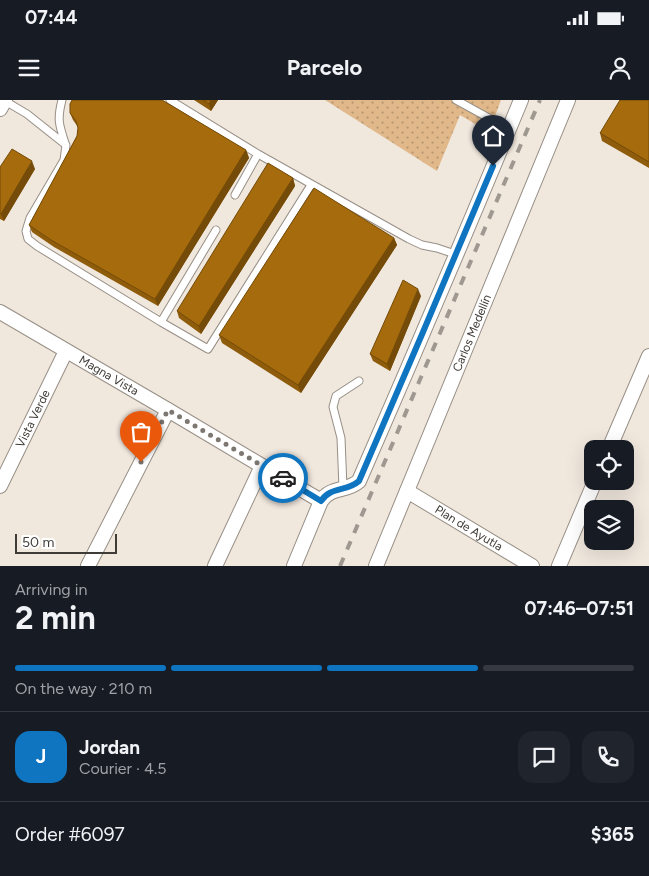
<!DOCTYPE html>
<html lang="en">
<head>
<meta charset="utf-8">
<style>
  body { margin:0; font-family:Figtree,sans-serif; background:#20242c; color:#f1f3f6; height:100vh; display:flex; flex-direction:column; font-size:19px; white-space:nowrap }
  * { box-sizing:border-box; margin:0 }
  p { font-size:16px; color:#9ea1a6 }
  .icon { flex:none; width:28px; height:28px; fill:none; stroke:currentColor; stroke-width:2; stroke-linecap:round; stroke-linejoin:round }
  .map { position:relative; height:466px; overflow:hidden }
  .panel { display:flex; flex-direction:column; background:#171b24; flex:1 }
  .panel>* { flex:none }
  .controls { position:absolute; left:584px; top:340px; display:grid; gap:10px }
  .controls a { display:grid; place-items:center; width:50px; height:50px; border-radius:10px; background:#171b24; box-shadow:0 5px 20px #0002; font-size:25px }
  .scale { position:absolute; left:15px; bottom:12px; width:102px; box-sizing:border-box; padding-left:5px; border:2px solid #3f3b37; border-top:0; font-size:14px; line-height:18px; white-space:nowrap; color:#3f3b37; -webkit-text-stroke:4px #fff; paint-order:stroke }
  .pin { position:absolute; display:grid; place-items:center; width:42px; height:42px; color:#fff; margin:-51px -21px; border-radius:50% 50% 50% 0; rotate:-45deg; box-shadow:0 0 5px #0007 }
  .pin .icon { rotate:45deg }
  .courier { position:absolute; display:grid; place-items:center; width:50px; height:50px; margin:-25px; border:4px solid #0f75c0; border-radius:50%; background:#fff; color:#222; box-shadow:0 1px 6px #0007 }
  .head em { font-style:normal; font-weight:700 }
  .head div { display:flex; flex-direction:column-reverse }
  .head { display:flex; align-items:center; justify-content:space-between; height:85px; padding:0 15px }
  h1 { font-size:32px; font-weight:700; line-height:38px }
  .bar { display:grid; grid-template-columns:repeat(4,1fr); gap:8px 5px; align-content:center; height:60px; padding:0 15px }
  .bar i { height:6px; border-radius:4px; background:#363941 }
  .bar .active { background:#0f75c0 }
  .bar p { grid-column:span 4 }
  .line { display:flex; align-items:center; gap:12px; padding:0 15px; border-top:1px solid #363941 }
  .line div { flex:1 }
  .round { display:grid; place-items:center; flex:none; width:52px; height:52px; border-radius:15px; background:#20242c }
  .status { display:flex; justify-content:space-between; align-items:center; height:35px; padding:0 25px; background:#171b24; direction:ltr }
  .status svg { height:14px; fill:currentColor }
  header { display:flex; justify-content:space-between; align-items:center; height:65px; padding:0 15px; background:#171b24; font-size:22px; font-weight:700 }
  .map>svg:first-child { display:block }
  .green { fill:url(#green-dots) }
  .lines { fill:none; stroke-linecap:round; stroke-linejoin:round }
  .service-casing { stroke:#978f86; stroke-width:9 }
  .minor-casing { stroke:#978f86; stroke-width:16 }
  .service { stroke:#fff; stroke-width:7 }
  .minor { stroke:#fff; stroke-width:14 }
  .rail { stroke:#9e9891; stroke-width:4; stroke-dasharray:9 9; stroke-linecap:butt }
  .wall { fill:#8e5c0a }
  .shaded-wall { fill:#744b08 }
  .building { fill:#a56b0c; stroke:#744b08 }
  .done { stroke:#7d7771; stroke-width:5; stroke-dasharray:0 9 }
  .route { stroke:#0f75c0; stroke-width:6 }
  .labels { text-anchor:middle; stroke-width:5; stroke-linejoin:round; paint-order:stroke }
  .street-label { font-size:12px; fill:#3f3b37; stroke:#fff }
</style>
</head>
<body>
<div class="status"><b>07:44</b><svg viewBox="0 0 49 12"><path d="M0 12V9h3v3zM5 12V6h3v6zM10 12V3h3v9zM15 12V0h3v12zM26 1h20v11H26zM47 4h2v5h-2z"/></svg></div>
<header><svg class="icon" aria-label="menu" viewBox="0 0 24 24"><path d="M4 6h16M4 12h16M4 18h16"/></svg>Parcelo<svg class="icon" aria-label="person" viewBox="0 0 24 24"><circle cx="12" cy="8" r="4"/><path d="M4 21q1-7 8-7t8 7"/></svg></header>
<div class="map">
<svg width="649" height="466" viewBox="0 0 649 466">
  <defs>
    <pattern id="green-dots" width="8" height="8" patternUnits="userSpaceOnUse" patternTransform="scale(1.25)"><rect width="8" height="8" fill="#e0b889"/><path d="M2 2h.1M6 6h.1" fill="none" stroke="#b79771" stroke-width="1.8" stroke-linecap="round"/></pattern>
  </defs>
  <rect width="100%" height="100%" fill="#f0e7dd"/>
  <path class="green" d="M 325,0 L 501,0 L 489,32 L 460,15 L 437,71 Z"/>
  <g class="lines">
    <defs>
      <path id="service" d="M 62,0 C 57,19 59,25 65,43
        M 170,0 L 258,54 L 409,139 L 422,145 L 437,148 L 455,154
        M 456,0 L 487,17 L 508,31
        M 5,1 L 27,14 L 66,45 L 64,60 L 30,118 L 26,131 L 28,139 L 37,146 L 161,222 L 208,249 L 311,85
        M 235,95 L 258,54
        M 161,222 L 216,130
        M 343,388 L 341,338 L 333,307 L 336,296 L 359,281"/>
      <g id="minor">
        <path d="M 0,9 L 5,0"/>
        <path id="s1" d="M 0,212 L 168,310 L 321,401"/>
        <path d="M 609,349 L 649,256"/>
        <path id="s2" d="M 0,386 L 66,251"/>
        <path id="s3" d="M 407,391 L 532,466"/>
        <path d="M 88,466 L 168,310"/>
        <path d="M 215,466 L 262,366"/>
        <path d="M 294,466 L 321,401 C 331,386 347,392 359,381 C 414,255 468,128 521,0"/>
        <path id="s4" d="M 376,466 L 568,0"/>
        <path d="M 559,466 L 595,381"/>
      </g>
    </defs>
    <use href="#service" class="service-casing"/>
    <use href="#minor" class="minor-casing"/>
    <use href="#service" class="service"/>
    <use href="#minor" class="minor"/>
    <path class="rail" d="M 340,466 L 540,0"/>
  </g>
  <path class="wall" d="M 194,0 L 218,0 L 211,11 Z
    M 649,0 L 649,68 L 602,41 L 600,33 Z
    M 70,13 L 246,50 L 249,58 L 158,206 L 54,147 L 32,132 L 29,125 L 77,36 L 78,27 L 73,20 Z
    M 0,67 L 35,69 L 4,121 L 0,119 Z
    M 293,78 L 295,86 L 201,234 L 179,218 L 177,211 Z
    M 394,138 L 397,145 L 301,293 L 222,243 L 219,235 Z
    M 421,196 L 390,271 L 373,261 L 370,254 Z"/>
  <path class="shaded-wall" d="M 211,0 L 218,0 L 211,11 L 209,4 Z
    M 246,50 L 249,58 L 158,206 L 155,199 Z
    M 32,61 L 35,69 L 4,121 L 1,114 Z
    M 293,78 L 295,86 L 201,234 L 199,226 Z
    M 394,138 L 397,145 L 301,293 L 298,285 Z
    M 418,189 L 421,196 L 390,271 L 387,264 Z"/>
  <path class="building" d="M 72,0 L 162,0 L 246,50 L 155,199 L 51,140 L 29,125 L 77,36 L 78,28 L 76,21 L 70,13 L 70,4 Z
    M 203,0 L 211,0 L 209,4 Z
    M 620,0 L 649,0 L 649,62 L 600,33 Z
    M 12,49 L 32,61 L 1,114 L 0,113 L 0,67 Z
    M 268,63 L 293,78 L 199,226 L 177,211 Z
    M 314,88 L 394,138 L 298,285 L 219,235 Z
    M 403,180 L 418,189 L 387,264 L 370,254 Z"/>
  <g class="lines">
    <path class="done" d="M 141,362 L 168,310 L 283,378"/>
    <path class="route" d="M 283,378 L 321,401 C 331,386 347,392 359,381 L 423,232 L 493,66"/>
  </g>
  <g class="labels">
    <g class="street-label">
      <text dy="4" stroke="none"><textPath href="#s4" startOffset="252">Carlos Medellín</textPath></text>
      <text dy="4" stroke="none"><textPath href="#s1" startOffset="126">Magna Vista</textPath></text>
      <text dy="4" stroke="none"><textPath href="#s2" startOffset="75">Vista Verde</textPath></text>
      <text dy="4" stroke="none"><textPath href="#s3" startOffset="72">Plan de Ayutla</textPath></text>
    </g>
  </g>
</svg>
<div class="controls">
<a><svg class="icon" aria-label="locate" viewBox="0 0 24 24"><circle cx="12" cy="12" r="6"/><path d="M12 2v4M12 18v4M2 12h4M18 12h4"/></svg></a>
<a><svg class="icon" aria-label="layers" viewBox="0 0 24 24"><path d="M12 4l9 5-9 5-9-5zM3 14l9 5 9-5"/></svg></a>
</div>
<div class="scale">50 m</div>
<div class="pin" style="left:141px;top:362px;background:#ea580c"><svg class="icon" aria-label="bag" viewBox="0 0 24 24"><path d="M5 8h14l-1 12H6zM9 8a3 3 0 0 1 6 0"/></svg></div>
<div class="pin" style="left:493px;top:66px;background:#1f2937"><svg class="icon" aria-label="home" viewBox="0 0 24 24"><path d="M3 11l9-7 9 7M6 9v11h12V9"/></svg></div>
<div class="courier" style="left:283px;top:378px"><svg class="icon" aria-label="car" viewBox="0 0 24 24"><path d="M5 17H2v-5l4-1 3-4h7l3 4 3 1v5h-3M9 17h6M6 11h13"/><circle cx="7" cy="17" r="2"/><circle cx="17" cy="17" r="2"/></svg></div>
</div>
<section class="panel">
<div class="head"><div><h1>2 min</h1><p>Arriving in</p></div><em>07:46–07:51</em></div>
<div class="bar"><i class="active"></i><i class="active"></i><i class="active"></i><i></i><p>On the way · 210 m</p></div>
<div class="line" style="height:90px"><b class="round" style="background:#0f75c0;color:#fff">J</b><div><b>Jordan</b><p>Courier · 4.5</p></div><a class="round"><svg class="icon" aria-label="chat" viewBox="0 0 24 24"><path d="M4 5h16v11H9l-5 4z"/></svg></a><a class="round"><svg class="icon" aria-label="phone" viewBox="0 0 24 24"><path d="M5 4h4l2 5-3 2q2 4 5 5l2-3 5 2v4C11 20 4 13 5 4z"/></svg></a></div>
<div class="line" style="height:65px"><div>Order #6097</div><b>$365</b></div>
</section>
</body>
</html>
